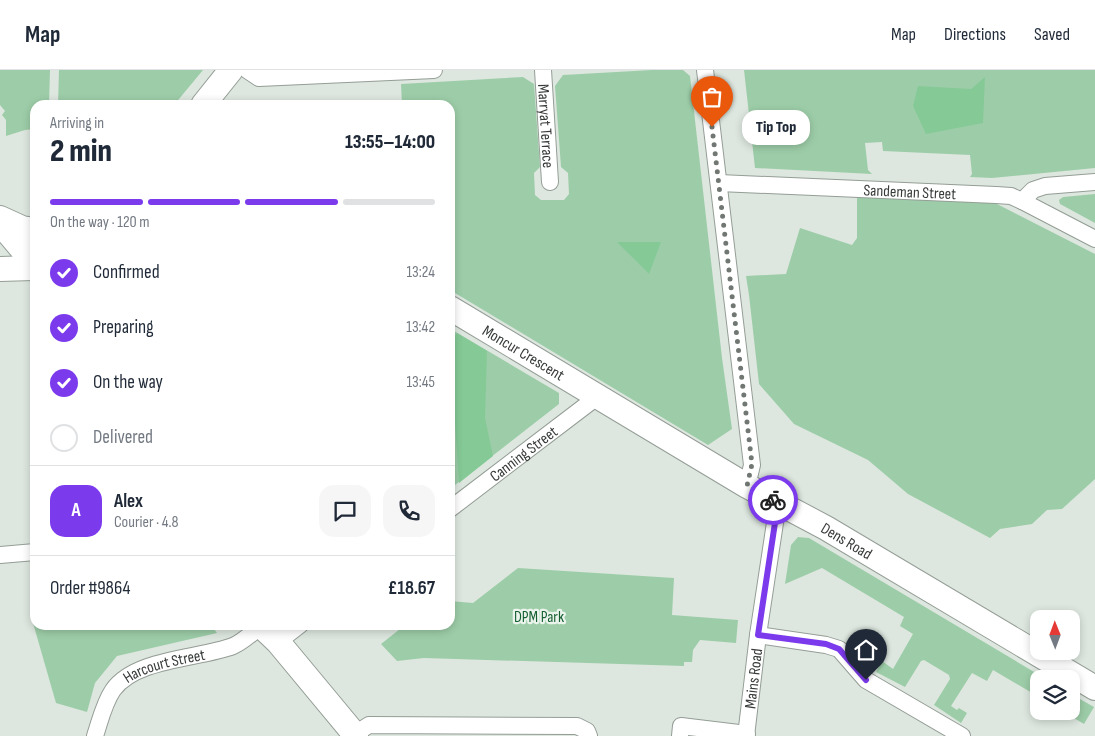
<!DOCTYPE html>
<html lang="en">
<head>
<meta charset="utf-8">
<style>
  body { margin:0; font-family:"Sofia Sans Condensed",sans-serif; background:#f6f6f7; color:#1f2937; height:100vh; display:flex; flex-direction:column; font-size:19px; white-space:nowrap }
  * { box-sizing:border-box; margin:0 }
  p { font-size:16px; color:#747a83 }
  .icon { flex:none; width:28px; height:28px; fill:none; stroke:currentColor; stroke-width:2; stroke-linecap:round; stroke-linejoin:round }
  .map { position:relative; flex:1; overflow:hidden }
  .drawer { position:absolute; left:30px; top:30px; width:425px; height:530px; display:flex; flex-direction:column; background:#fff; border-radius:15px; box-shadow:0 2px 8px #0003 }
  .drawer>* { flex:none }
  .needle { width:32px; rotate:359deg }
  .fabs { position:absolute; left:1030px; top:540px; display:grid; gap:10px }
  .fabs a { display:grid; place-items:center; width:50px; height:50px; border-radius:10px; background:#fff; box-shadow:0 2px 8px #0003; font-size:25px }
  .pin { position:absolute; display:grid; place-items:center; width:42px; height:42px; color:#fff; margin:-51px -21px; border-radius:50% 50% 50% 0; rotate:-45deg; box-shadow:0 0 5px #0007 }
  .pin .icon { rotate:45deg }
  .courier { position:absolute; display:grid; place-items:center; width:50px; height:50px; margin:-25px; border:4px solid #7c3aed; border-radius:50%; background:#fff; color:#222; box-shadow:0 1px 6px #0007 }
  .bubble { position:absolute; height:35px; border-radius:15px; background:#fff; box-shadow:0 2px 8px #0003; font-size:16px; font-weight:800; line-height:35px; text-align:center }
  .head em { font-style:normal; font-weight:800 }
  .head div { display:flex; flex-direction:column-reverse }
  .head { display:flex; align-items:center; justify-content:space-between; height:85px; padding:0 20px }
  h1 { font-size:32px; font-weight:800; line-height:38px }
  .bar { display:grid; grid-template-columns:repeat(4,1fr); gap:8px 5px; align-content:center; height:60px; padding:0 20px }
  .bar i { height:6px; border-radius:4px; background:#e0e1e3 }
  .bar .selected { background:#7c3aed }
  .bar p { grid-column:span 4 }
  .line { display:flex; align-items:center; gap:12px; padding:0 20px; border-top:1px solid #e0e1e3 }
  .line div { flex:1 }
  .round { display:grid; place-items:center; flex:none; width:52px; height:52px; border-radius:15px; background:#f6f6f7 }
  ol { padding:0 20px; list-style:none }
  li { display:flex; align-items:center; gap:15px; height:55px }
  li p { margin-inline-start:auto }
  li .icon { padding:5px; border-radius:50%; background:#7c3aed; color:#fff; stroke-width:4 }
  li:last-child { color:#747a83 }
  li i { width:28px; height:28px; border:2px solid #e0e1e3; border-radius:50% }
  header { display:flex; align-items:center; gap:30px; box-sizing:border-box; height:70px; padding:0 25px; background:#fff; border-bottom:1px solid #e0e1e3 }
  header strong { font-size:24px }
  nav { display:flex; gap:28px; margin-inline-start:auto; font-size:18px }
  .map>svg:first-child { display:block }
  .green { fill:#9dcda8 }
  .forest { fill:#85c996 }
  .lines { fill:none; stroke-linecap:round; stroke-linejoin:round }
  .street-casing { stroke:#949d96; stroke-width:18 }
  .secondary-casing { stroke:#949d96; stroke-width:26 }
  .street { stroke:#fff; stroke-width:16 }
  .secondary { stroke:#fff; stroke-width:24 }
  .done { stroke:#717772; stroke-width:5; stroke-dasharray:0 9 }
  .route { stroke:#7c3aed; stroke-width:6 }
  .labels { text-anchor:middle; stroke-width:4.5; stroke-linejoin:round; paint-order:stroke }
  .street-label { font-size:16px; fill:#373b38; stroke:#eaf4ec }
  .park-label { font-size:16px; fill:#155f31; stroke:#eaf4ec }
</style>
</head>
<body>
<header>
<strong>Map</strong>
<nav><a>Map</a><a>Directions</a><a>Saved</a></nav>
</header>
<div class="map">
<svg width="1095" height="666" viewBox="0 0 1095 666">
  <rect width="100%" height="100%" fill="#dde7df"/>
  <path class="green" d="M 0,0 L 50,0 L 49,35 L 35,35 L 35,59 L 25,60 L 6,66 L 6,50 L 2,45 L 5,41 L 0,35 Z
    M 59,0 L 203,0 L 174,35 L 58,35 Z
    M 652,0 L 683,0 L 690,6 L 722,288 L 732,359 L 708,375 L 450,220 L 450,35 L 402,35 L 401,14 L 523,7 L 534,14 L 540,97 L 534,103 L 535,125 L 541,130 L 564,130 L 569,124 L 568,103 L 561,97 L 555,16 L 563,5 Z
    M 744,0 L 1095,0 L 1095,98 L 992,108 L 970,107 L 972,104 L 970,85 L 883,81 L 882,72 L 865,73 L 868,100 L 872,104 L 755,98 Z
    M 857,124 L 995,133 L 1095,184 L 1095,409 L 1062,439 L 1047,440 L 1032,454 L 1000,459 L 990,468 L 908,424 L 868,390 L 794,354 L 759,314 L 749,225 L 746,206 L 786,204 L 800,158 L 852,175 L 857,168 Z
    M 1095,124 L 1095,153 L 1060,134 L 1059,130 L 1063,127 Z
    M 454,261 L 559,323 L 559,334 L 455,415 L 450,331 L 450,267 Z
    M 798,467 L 809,468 L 1046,609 L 1039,609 L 1039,627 L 993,600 L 987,611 L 972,603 L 951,636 L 957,640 L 959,638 L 967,643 L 961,653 L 934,635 L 950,609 L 949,605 L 924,590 L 921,591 L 905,617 L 876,602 L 882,591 L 893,599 L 913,564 L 900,556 L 904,547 L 822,498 L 785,514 L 791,475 Z
    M 518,498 L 674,508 L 672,545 L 738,550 L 736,573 L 700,570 L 693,580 L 692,592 L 684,592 L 684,596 L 424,588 L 397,591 L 381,574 L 405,555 L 450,555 L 450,531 L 473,533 Z
    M 35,541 L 35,555 L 211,555 L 217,563 L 117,586 L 95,613 L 87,642 L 56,633 L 33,553 Z
    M 1071,624 L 1094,637 L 1084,654 L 1062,641 L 1071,641 Z"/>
  <path class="forest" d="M 985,7 L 983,53 L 926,64 L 913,36 L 918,16 L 971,19 Z
    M 617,172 L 661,172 L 649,204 Z
    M 457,263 L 487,281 L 485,348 L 493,386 L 459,413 L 450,278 L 453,269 Z"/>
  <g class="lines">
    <defs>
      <g id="street">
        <path d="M 247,0 L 259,8 L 434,0"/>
        <path id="s1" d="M 543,0 L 550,112"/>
        <path d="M 705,0 L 752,395 L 747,416"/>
        <path id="s2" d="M 719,113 L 996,125 L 1011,126 L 1022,131 L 1033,120 L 1045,116 L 1095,112"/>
        <path d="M 1022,131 L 1095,169"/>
        <path id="s3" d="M 450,439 L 597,327"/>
        <path d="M 0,485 L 35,482"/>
        <path d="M 758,565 L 826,575 L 839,579 L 866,610 L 962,666"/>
        <path d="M 278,572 L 300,555"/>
        <path d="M 355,664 L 369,655 L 577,656 L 587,661 L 589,666"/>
        <path id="s4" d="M 95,666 C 100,651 104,633 113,620 C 136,588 199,589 233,576 C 243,572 253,562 261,556"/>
        <path d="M 680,666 L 681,656 L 747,664"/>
        <path id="s5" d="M 746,666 L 758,565 L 778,433"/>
      </g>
      <g id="secondary">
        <path d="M 203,35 L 231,0"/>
        <path d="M 0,148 L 22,158 L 35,160"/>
        <path d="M 0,153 L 31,190"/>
        <path d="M 0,199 L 33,198"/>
        <path id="s6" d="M 450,238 L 747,416 L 826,458 L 1095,618"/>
        <path d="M 260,555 L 278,572 L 356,666"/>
      </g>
    </defs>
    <use href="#street" class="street-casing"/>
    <use href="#secondary" class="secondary-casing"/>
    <use href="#street" class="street"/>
    <use href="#secondary" class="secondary"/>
  </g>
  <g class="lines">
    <path class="done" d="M 712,57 L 752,394 L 747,416 L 773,430"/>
    <path class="route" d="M 773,430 L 778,433 L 758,565 L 826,574 L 839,579 L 866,610"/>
  </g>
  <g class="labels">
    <g class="street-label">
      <text dy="6" stroke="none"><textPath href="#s1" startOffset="56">Marryat Terrace</textPath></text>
      <text dy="6" stroke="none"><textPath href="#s2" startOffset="191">Sandeman Street</textPath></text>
      <text dy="6" stroke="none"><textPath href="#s6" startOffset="86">Moncur Crescent</textPath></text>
      <text dy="6" stroke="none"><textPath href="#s3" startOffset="92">Canning Street</textPath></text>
      <text dy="6" stroke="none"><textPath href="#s6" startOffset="460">Dens Road</textPath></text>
      <text dy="6" stroke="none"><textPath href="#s4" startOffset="108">Harcourt Street</textPath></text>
      <text dy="6" stroke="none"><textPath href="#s5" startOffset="58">Mains Road</textPath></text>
    </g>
    <g class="park-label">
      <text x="539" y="552">DPM Park</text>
    </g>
  </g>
</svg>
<div class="fabs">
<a><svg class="needle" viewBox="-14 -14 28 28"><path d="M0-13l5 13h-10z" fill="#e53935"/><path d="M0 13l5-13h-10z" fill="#747a83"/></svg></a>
<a><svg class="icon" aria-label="layers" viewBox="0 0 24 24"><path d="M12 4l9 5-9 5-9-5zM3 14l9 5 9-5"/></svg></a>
</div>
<div class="pin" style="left:712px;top:57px;background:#ea580c"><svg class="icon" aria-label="bag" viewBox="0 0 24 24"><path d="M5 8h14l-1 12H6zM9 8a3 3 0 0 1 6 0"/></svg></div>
<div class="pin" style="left:866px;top:610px;background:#1f2937"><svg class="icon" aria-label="home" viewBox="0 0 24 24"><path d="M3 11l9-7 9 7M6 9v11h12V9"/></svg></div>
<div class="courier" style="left:773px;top:430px"><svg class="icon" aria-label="bike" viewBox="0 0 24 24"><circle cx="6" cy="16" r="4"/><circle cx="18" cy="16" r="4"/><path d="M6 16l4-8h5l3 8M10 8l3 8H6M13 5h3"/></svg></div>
<div class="bubble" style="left:742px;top:40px;width:68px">Tip Top</div>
<section class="drawer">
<div class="head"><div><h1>2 min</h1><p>Arriving in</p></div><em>13:55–14:00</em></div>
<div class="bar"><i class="selected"></i><i class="selected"></i><i class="selected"></i><i></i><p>On the way · 120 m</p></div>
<ol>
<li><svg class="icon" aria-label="check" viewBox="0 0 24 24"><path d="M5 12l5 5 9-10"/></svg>Confirmed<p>13:24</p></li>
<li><svg class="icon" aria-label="check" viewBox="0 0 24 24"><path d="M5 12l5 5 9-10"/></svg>Preparing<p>13:42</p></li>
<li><svg class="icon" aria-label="check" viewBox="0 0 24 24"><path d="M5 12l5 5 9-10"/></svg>On the way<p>13:45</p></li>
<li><i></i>Delivered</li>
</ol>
<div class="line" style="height:90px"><b class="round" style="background:#7c3aed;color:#fff">A</b><div><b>Alex</b><p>Courier · 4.8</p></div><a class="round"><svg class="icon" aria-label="chat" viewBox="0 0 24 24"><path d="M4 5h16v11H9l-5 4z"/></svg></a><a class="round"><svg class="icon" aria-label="phone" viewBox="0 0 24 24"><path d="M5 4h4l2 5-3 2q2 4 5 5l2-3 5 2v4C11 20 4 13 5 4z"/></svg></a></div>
<div class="line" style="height:65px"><div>Order #9864</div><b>£18.67</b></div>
</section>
</div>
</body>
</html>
